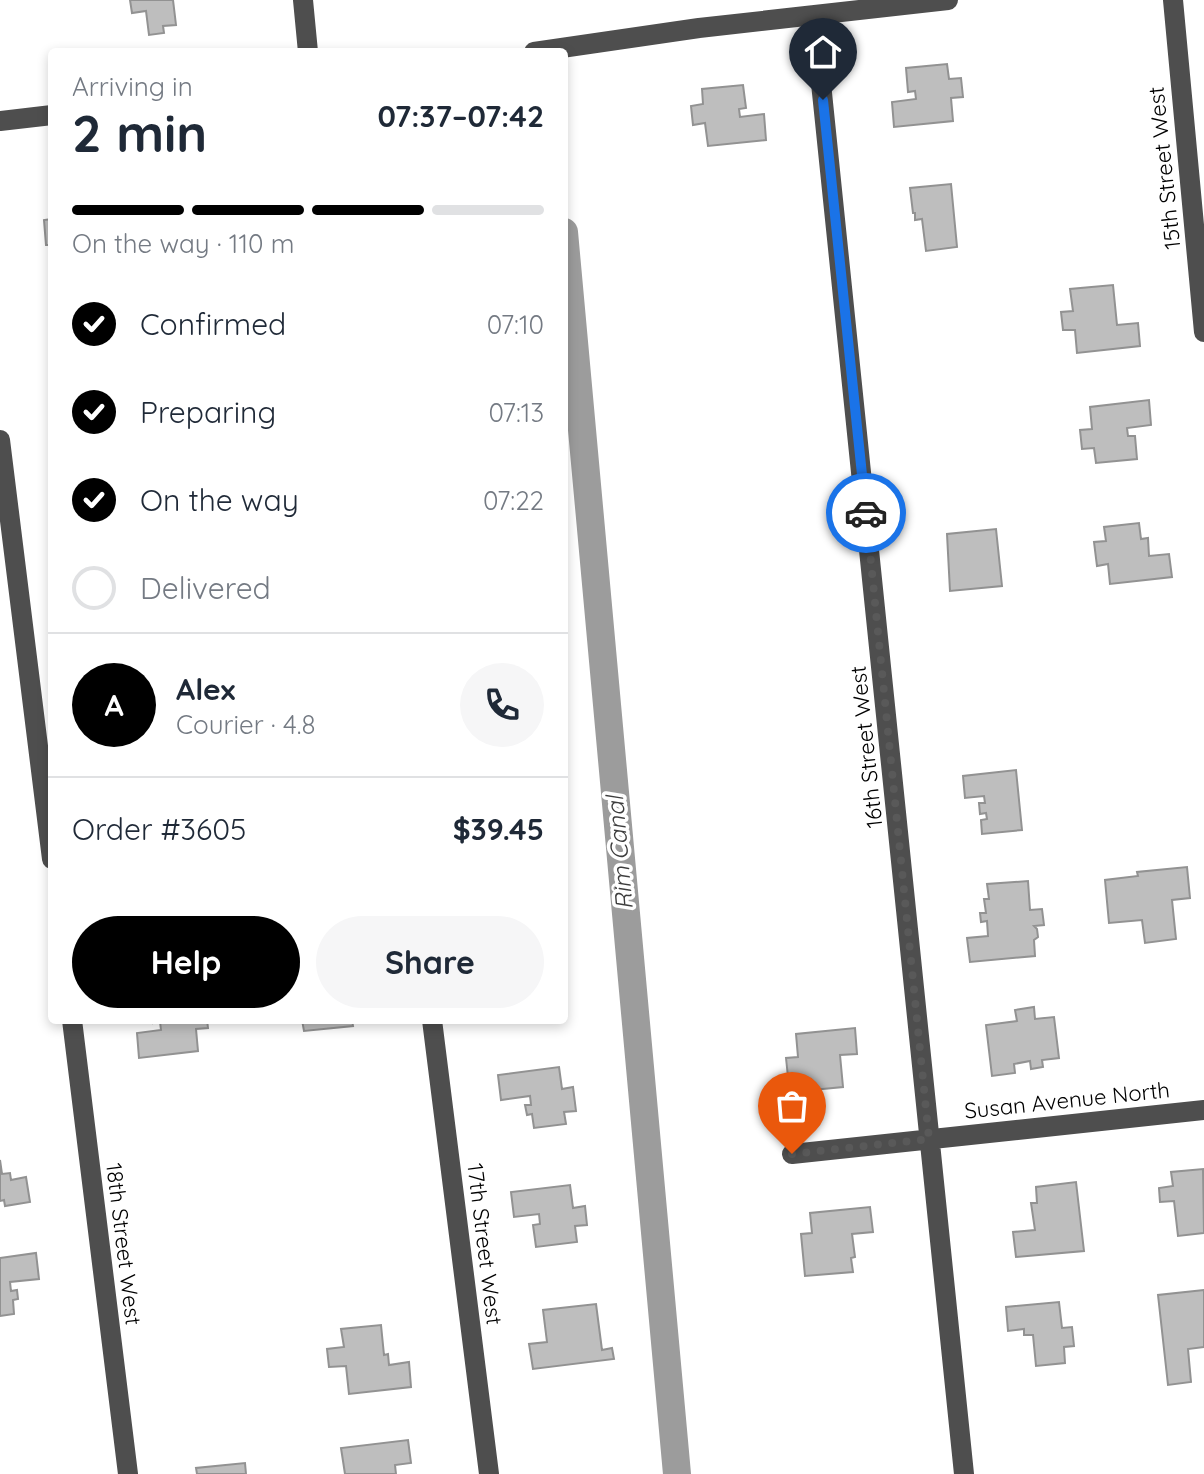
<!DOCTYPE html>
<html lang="en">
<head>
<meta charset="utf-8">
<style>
  body { margin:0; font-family:Quicksand,sans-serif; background:#f6f6f7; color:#1f2937; height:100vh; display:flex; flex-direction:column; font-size:30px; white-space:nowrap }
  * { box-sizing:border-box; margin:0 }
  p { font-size:26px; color:#747a83 }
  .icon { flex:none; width:44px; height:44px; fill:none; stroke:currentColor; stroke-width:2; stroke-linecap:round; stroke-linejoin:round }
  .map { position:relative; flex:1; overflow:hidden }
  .panel { position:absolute; left:48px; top:48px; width:520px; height:976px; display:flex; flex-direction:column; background:#fff; border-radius:8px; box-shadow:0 4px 12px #0003 }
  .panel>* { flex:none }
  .pin { position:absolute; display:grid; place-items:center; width:68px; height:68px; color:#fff; margin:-82px -34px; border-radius:50% 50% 50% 0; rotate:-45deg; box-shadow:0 0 8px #0007 }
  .pin .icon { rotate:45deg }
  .courier { position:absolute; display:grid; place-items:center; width:80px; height:80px; margin:-40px; border:6px solid #1a73e8; border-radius:50%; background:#fff; color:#222; box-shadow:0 2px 10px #0007 }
  .headline em { font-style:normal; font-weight:700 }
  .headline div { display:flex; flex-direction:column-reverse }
  .headline { display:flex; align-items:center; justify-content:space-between; height:136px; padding:0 24px }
  h1 { font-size:52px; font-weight:700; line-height:60px }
  .bar { display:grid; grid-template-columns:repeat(4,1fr); gap:12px 8px; align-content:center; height:96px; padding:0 24px }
  .bar i { height:10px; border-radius:6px; background:#e0e1e3 }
  .bar .active { background:#000 }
  .bar p { grid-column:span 4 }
  .line { display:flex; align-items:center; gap:20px; padding:0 24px; border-top:2px solid #e0e1e3 }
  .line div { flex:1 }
  .round { display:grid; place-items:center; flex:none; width:84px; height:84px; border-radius:42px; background:#f6f6f7 }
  ol { padding:0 24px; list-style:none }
  li { display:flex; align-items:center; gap:24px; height:88px }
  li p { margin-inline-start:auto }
  li .icon { padding:8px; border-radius:50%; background:#000; color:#fff; stroke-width:4 }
  li:last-child { color:#747a83 }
  li i { width:44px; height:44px; border:4px solid #e0e1e3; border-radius:50% }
  .cta { display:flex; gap:16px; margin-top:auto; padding:16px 24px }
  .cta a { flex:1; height:92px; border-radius:48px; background:#000; color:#fff; font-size:32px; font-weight:700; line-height:92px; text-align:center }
  .cta a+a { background:#f6f6f7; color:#1f2937 }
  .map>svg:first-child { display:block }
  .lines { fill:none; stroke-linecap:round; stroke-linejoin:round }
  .canal { stroke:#9c9c9c; stroke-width:28 }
  .building { fill:#bebebe; stroke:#929292; stroke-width:2 }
  .minor { stroke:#4e4e4e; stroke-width:20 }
  .done { stroke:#595959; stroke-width:8; stroke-dasharray:0 14.4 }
  .route { stroke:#1a73e8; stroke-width:10 }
  .labels { text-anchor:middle; stroke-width:7; stroke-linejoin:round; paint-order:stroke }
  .street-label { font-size:22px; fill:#000; stroke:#fff }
  .water-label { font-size:24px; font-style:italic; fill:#3d3d3d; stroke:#fff }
</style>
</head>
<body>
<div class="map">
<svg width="1204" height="1474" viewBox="0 0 1204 1474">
  <rect width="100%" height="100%" fill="#fff"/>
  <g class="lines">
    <path class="canal" d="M 564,232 L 677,1474"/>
  </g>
  <path class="building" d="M 130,0 L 173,0 L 176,25 L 163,26 L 164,33 L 149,35 L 146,11 L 132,13 Z
    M 947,64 L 949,79 L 961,78 L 963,97 L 951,98 L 953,121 L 894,127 L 892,102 L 916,99 L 915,91 L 908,92 L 906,68 Z
    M 743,85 L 746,108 L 739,109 L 740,117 L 764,114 L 766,140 L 708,146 L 705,123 L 693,125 L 691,106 L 703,104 L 702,89 Z
    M 951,184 L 957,247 L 926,251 L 922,219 L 915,220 L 915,213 L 913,213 L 910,188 Z
    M 52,219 L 52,245 L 46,245 L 44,220 Z
    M 1113,285 L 1117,325 L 1138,323 L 1140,346 L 1077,353 L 1075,330 L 1063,330 L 1061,312 L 1073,311 L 1070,289 Z
    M 1149,400 L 1151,425 L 1127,428 L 1128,436 L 1135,436 L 1137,459 L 1096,463 L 1094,448 L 1082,449 L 1080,430 L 1092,429 L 1090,407 Z
    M 1139,523 L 1141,539 L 1148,538 L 1149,556 L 1169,554 L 1172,577 L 1110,584 L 1108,564 L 1097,566 L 1094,542 L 1106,541 L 1104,527 Z
    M 996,529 L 1002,586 L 950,591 L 947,534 Z
    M 1016,770 L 1022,830 L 982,834 L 981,820 L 987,819 L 986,813 L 980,814 L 979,803 L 985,803 L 984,796 L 965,798 L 963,776 Z
    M 1187,867 L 1190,898 L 1172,900 L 1176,939 L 1145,943 L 1142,920 L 1109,923 L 1105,880 L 1138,876 L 1137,872 Z
    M 1028,881 L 1030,910 L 1042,909 L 1044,925 L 1034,926 L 1037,929 L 1038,937 L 1034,940 L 1035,956 L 970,962 L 967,938 L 988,936 L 987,921 L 981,922 L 980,913 L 986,913 L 984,899 L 989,899 L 987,884 Z
    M 1034,1007 L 1035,1019 L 1054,1017 L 1059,1058 L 1042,1060 L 1043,1067 L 1031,1069 L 1030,1061 L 1014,1064 L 1015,1073 L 992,1076 L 986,1025 L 1017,1021 L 1015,1010 Z
    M 153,1020 L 207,1020 L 208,1028 L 196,1029 L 198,1051 L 139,1058 L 137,1033 L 161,1030 L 160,1022 L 153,1023 Z
    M 302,1020 L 352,1020 L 353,1026 L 304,1031 Z
    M 855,1028 L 857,1054 L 840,1055 L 843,1087 L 802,1091 L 800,1076 L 788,1077 L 786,1058 L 798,1057 L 796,1034 Z
    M 559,1067 L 562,1089 L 573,1087 L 576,1111 L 564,1112 L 566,1124 L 534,1128 L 532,1114 L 527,1115 L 525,1105 L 531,1105 L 530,1096 L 501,1100 L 498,1075 Z
    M 0,1160 L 2,1174 L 10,1173 L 11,1180 L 26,1177 L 30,1202 L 5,1206 L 4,1200 L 0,1201 Z
    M 1203,1169 L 1204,1233 L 1178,1236 L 1174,1201 L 1160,1202 L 1159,1188 L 1173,1186 L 1171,1172 Z
    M 1076,1182 L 1084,1251 L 1016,1257 L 1013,1232 L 1035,1230 L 1031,1203 L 1037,1203 L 1036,1187 Z
    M 570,1185 L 573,1208 L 585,1206 L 587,1225 L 575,1226 L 577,1242 L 536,1247 L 533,1225 L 540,1224 L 539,1214 L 514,1217 L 511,1192 Z
    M 870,1207 L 873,1232 L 852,1234 L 855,1257 L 851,1258 L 853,1272 L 805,1276 L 801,1234 L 812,1233 L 810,1213 Z
    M 36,1253 L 39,1279 L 10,1282 L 11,1291 L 17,1290 L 18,1299 L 13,1300 L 14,1314 L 0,1316 L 0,1258 Z
    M 1204,1290 L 1204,1347 L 1188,1349 L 1191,1382 L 1168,1385 L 1158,1295 Z
    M 1059,1302 L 1062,1328 L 1072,1327 L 1074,1346 L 1064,1347 L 1065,1363 L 1036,1366 L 1033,1335 L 1024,1335 L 1024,1329 L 1008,1331 L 1006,1307 Z
    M 596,1304 L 602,1350 L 612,1348 L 614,1359 L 533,1369 L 529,1344 L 547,1342 L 543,1310 Z
    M 381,1325 L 384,1355 L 388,1354 L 389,1365 L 409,1362 L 411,1387 L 349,1394 L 346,1366 L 329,1367 L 327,1349 L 344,1347 L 341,1329 Z
    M 408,1440 L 411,1463 L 395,1465 L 396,1474 L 345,1474 L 341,1448 Z
    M 245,1463 L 246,1474 L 197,1474 L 196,1468 Z"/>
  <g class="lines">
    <path class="minor" d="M 303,0 L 308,52
      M 1173,0 L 1204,332
      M 814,15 L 964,1474
      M 534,52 L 699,28 L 948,0
      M 0,121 L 52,115
      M 0,440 L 52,859
      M 72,1020 L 128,1474
      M 432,1020 L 489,1474
      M 792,1154 L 1204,1110"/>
  </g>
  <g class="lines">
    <path class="done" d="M 792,1154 L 929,1139 L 866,513"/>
    <path class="route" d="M 823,100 L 866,513"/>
  </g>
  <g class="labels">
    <g class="street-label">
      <text transform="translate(1164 168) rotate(-96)" y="8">15th Street West</text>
      <text transform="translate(866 747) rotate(-96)" y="8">16th Street West</text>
      <text transform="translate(1067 1100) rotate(-6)" y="8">Susan Avenue North</text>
      <text transform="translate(124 1244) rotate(83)" y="8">18th Street West</text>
      <text transform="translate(485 1244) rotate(83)" y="8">17th Street West</text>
    </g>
    <g class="water-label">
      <text transform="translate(620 853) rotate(-95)" y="8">Rim Canal</text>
    </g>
  </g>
</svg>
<div class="pin" style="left:792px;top:1154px;background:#ea580c"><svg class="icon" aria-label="bag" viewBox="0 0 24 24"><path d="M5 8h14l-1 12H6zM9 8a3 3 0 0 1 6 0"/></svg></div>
<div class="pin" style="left:823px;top:100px;background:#1f2937"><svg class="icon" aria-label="home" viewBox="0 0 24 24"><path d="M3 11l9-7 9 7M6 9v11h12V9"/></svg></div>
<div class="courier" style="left:866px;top:513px"><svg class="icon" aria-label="car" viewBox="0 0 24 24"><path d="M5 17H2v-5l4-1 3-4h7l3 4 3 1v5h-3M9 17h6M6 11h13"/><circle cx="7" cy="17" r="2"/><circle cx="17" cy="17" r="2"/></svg></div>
<section class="panel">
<div class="headline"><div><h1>2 min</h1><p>Arriving in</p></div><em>07:37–07:42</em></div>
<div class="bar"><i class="active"></i><i class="active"></i><i class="active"></i><i></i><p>On the way · 110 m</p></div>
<ol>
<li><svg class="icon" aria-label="check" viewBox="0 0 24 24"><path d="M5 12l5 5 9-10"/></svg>Confirmed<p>07:10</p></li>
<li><svg class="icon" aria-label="check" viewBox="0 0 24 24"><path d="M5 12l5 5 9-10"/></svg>Preparing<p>07:13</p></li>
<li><svg class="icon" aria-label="check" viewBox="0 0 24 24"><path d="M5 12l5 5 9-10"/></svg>On the way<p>07:22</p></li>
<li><i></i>Delivered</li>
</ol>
<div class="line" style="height:144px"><b class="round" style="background:#000;color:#fff">A</b><div><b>Alex</b><p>Courier · 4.8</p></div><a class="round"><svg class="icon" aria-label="phone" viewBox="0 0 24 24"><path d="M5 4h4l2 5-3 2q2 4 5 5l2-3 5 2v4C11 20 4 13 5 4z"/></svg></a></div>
<div class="line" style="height:104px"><div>Order #3605</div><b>$39.45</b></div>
<div class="cta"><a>Help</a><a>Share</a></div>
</section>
</div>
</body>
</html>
